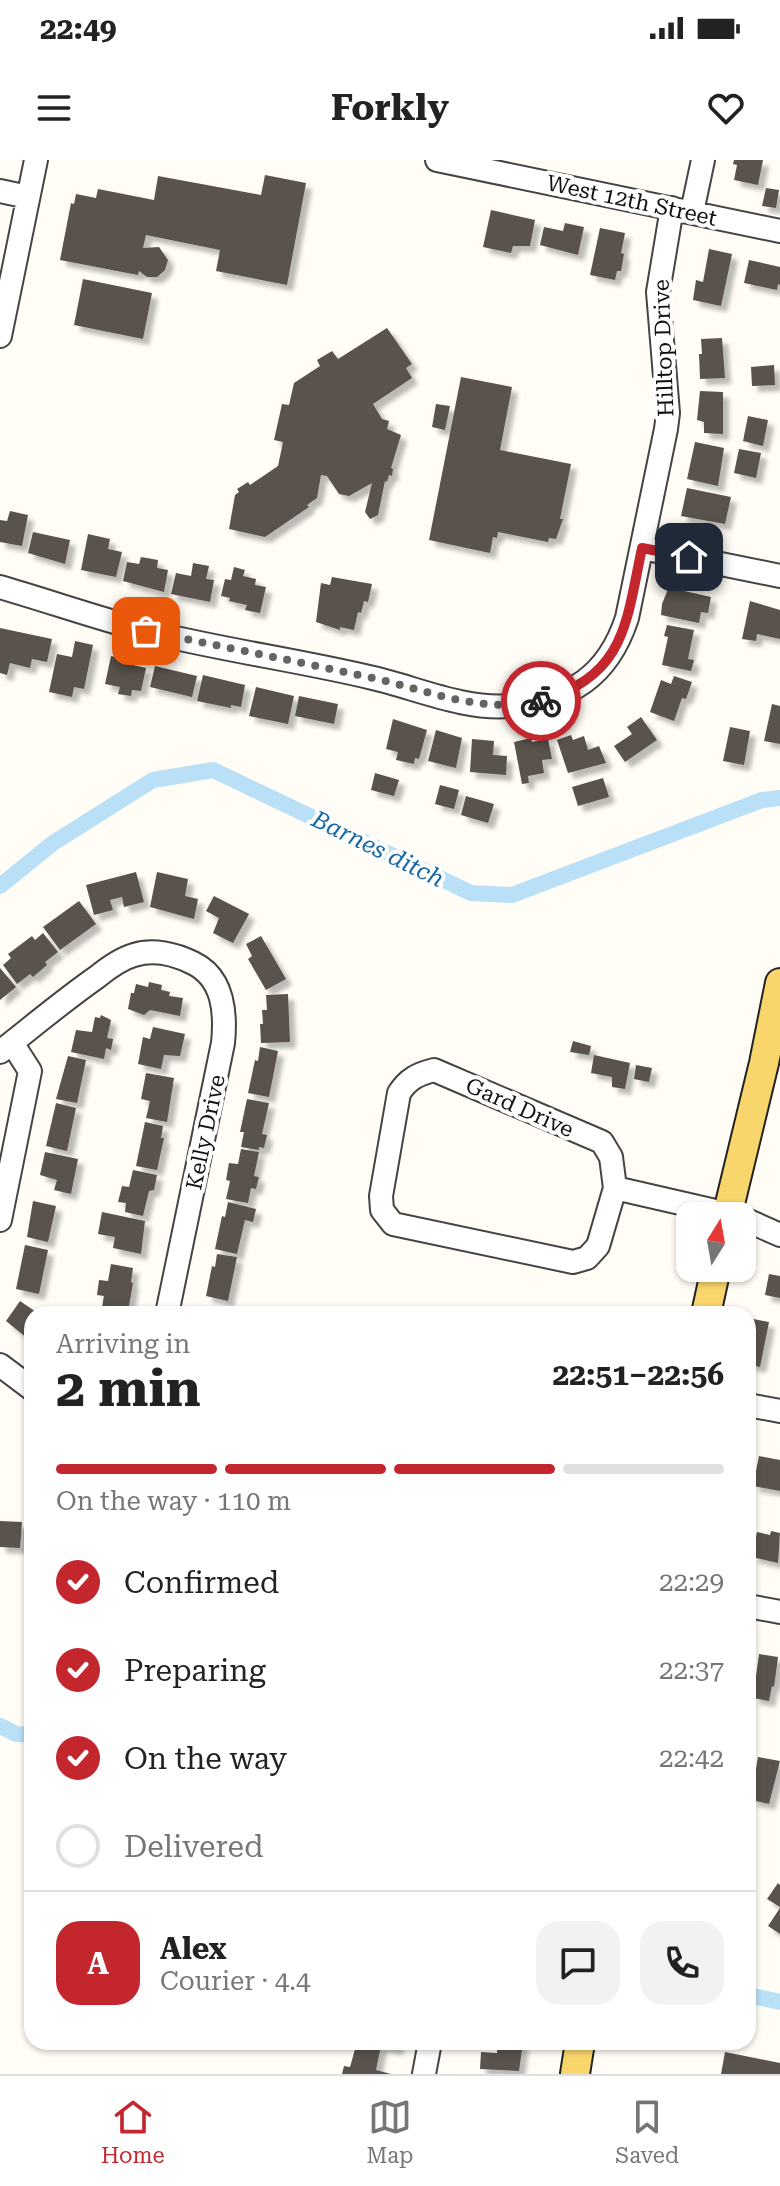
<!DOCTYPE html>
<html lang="en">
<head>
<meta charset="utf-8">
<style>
  body { margin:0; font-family:"Roboto Serif",serif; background:#f2f2f2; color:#222; height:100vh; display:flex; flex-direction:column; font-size:30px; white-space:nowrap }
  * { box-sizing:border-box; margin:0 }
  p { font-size:26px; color:#767676 }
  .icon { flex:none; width:44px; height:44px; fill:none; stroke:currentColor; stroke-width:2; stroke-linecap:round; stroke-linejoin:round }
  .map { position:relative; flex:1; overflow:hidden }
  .panel { position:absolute; left:24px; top:1146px; width:732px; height:744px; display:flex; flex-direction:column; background:#fff; border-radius:24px; box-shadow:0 2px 6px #0004 }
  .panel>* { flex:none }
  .needle { width:52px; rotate:11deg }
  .tools { position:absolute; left:676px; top:1042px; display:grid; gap:16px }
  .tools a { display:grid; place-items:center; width:80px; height:80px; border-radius:16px; background:#fff; box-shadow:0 2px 6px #0004; font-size:40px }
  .pin { position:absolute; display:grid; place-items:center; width:68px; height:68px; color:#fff; margin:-34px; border-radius:16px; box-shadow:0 4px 12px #0006 }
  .courier { position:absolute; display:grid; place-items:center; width:80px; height:80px; margin:-40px; border:6px solid #c4262e; border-radius:50%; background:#fff; color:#222; box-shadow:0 2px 10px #0007 }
  .summary em { font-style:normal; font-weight:700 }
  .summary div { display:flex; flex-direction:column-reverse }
  .summary { display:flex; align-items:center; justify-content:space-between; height:136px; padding:0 32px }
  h1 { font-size:52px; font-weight:700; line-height:60px }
  .bar { display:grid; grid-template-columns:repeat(4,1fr); gap:12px 8px; align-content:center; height:96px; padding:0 32px }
  .bar i { height:10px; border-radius:6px; background:#e0e0e0 }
  .bar .on { background:#c4262e }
  .bar p { grid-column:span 4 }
  .line { display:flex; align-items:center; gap:20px; padding:0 32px; border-top:2px solid #e0e0e0 }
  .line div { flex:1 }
  .round { display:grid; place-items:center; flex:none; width:84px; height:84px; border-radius:24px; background:#f2f2f2 }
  ol { padding:0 32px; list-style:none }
  li { display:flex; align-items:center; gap:24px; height:88px }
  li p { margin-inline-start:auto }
  li .icon { padding:8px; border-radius:50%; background:#c4262e; color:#fff; stroke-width:4 }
  li:last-child { color:#767676 }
  li i { width:44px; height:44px; border:4px solid #e0e0e0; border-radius:50% }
  .status { display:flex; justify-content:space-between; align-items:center; height:56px; padding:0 40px; background:#fff; direction:ltr }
  .status svg { height:22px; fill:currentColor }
  header { display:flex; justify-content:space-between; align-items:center; height:104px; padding:0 32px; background:#fff; font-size:36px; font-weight:700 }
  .menu { display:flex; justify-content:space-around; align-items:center; height:112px; border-top:2px solid #e0e0e0; background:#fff; font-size:22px; color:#767676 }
  .menu a { display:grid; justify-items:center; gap:4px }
  .menu .on { color:#c4262e }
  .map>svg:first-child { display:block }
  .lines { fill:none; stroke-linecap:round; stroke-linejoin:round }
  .canal { stroke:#b9e0f7; stroke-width:16 }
  .building { fill:#5a524d; filter:url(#shadow) }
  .minor-casing { stroke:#444; stroke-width:26 }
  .major-casing { stroke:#222; stroke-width:32 }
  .minor { stroke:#fff; stroke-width:22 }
  .major { stroke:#f9d66b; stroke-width:28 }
  .done { stroke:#646461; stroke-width:8; stroke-dasharray:0 14.4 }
  .route { stroke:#c4262e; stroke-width:10 }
  .labels { text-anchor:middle; stroke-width:8; stroke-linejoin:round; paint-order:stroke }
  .street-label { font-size:22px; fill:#111; stroke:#fff }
  .water-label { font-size:24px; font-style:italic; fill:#1768a6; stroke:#fff }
</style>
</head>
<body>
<div class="status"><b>22:49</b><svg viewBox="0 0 49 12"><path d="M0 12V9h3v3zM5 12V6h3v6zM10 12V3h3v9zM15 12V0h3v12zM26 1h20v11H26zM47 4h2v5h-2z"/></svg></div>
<header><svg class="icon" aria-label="menu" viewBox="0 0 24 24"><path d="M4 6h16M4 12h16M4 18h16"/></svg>Forkly<svg class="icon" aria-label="heart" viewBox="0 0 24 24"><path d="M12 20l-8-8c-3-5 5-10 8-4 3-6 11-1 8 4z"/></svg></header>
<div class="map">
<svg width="780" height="1914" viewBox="0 0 780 1914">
  <defs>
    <filter id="shadow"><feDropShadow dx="6" dy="6" stdDeviation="2" flood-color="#0004"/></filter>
  </defs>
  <rect width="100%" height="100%" fill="#fffdf5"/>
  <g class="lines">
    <path class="canal" d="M 0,726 L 53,683 L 153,620 L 213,610 L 471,733 L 512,735 L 762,640 L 780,638
      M 0,1566 L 16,1574 L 32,1575
      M 748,1835 L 780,1842"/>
  </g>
  <path class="building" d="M 734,0 L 763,0 L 758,25 L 734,20 L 737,5 L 733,4 Z
    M 265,15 L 306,23 L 287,125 L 216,111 L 220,90 L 146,75 L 143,88 L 159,87 L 168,100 L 165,110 L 157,117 L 147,117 L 139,111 L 138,115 L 60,100 L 71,43 L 74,44 L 76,34 L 96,38 L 98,29 L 154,40 L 158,16 L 261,35 Z
    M 766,28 L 779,30 L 776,48 L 762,46 Z
    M 491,50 L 535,60 L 530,86 L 513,86 L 511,93 L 483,87 Z
    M 565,63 L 584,67 L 578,95 L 540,85 L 544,67 L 563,71 Z
    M 600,68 L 625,73 L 621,93 L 624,94 L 621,111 L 617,111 L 615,120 L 590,115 Z
    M 709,89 L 732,94 L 721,146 L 693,140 L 696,120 L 703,122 Z
    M 749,100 L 780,107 L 780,125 L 778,124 L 777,130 L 744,123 Z
    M 83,119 L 152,133 L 143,179 L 74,165 Z
    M 387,168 L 412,204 L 406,208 L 412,218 L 373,244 L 382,259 L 389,261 L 387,269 L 401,275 L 391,308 L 393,309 L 392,316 L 389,315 L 387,322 L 385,321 L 378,355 L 370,359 L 365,352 L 372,323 L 349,336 L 339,334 L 327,316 L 321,315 L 317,338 L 307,345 L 309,347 L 265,377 L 229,369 L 235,335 L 239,332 L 237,329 L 248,322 L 250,325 L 278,306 L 283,282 L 274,280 L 282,244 L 289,245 L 294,223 L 320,206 L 317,200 L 332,191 L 338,199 Z
    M 722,178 L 725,218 L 700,219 L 699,194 L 702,194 L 701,179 Z
    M 774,205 L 775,225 L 752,226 L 751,207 Z
    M 461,217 L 512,227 L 500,290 L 571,304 L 560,359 L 563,359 L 556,379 L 549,378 L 548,382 L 498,372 L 497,378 L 493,377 L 490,393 L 429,380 Z
    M 700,231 L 723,232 L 723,274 L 704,273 L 704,262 L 697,260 Z
    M 436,244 L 450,246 L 445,270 L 432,267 Z
    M 748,256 L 768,260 L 763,286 L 743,281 Z
    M 695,282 L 724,288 L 718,326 L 687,319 Z
    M 739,289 L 761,293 L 756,318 L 734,313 Z
    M 687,328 L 731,337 L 725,364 L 681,356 Z
    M 10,351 L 28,355 L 22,386 L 0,382 L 0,360 L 7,361 Z
    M 33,372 L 70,380 L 65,404 L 28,393 Z
    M 88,374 L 110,379 L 108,389 L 122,392 L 116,417 L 81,410 Z
    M 141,397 L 158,400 L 157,408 L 168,410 L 164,432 L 123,421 L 127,402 L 139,404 Z
    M 193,403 L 209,406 L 206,419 L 214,420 L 210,442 L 171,434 L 176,413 L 191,416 Z
    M 234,407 L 245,410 L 243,416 L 256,419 L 255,425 L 266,427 L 260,453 L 245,450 L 247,445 L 229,441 L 230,438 L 221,436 L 225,419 L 231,420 Z
    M 332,417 L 372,424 L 368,442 L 364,441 L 361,453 L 358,452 L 354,470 L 340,467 L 340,470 L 316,462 L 321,423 L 330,425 Z
    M 671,428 L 711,437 L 708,453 L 701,452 L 699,463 L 661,455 L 662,444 L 668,429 Z
    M 750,441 L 780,450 L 780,479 L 757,474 L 756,481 L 742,479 Z
    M 667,465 L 694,470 L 688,499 L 694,500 L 691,511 L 662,505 L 668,477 L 664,476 Z
    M 0,468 L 52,479 L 47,502 L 32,499 L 30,508 L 10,503 L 7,515 L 0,513 Z
    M 75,481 L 93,485 L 84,529 L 74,527 L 72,537 L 49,532 L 57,494 L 72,497 Z
    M 111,496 L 125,499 L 124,503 L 146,508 L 141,531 L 132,530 L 131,536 L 118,534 L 120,527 L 105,524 Z
    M 155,506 L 197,516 L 192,537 L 150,527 Z
    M 203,515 L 245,525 L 241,547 L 231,545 L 231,548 L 197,541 Z
    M 674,516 L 692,522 L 686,539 L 682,538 L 674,561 L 650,552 L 661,520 L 671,524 Z
    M 256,527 L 294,536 L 288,564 L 249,556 Z
    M 299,536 L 338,544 L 334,564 L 295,556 Z
    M 772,544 L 780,546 L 780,584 L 764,581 Z
    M 641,557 L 657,580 L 625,602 L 614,586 L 632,574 L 627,567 Z
    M 393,559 L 427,570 L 419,599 L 415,598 L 414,604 L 396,600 L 398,592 L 386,589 Z
    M 730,567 L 750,571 L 744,605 L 723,601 Z
    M 436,570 L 462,578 L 456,608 L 428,601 Z
    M 571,575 L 573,580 L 584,576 L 588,590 L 599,586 L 606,603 L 568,613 L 557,580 Z
    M 531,578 L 532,582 L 548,579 L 552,599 L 542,600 L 544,613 L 528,616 L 529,623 L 522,624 L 514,582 Z
    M 472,579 L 494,581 L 493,595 L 507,596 L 506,615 L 470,612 Z
    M 375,613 L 399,620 L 394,636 L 371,630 Z
    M 603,618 L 609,637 L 578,646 L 572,627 Z
    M 440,625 L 459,630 L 454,649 L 435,644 Z
    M 466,636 L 494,644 L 488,663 L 461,655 Z
    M 136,712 L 144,742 L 124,747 L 122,737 L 110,740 L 113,750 L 94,755 L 86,725 Z
    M 157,712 L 188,719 L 185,736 L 198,739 L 194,759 L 150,747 Z
    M 214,736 L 249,754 L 233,783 L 213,773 L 219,758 L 206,751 Z
    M 79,741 L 96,764 L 60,790 L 43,767 Z
    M 43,773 L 58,792 L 45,802 L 47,805 L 33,817 L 30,814 L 17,824 L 3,805 L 11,798 L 8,794 L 32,776 L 35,780 Z
    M 261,776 L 286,819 L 266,830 L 248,799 L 252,796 L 246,784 Z
    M 0,808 L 16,827 L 0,840 Z
    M 149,822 L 162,825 L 161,830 L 170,832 L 169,836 L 183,838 L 180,856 L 150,850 L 144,855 L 128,849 L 131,833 L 134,833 L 136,824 L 148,827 Z
    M 288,834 L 290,882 L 261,883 L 260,864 L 263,864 L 262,850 L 267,850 L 266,835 Z
    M 101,855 L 111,860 L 107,878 L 113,879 L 111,890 L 106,888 L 104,899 L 71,892 L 76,870 L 92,872 L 95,857 L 100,858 Z
    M 153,867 L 185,874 L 180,896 L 164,895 L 161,909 L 138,904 L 143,877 L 150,879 Z
    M 573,881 L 591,886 L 589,895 L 570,892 Z
    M 260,887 L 278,891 L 269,937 L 248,933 L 255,900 L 258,901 Z
    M 594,895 L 630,903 L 625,929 L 612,927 L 612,917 L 591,913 Z
    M 68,896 L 86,900 L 77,943 L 56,939 Z
    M 636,905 L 652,908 L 649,922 L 634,919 Z
    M 146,913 L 174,918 L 167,962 L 146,958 L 150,941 L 141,939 Z
    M 247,939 L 269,943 L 262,974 L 267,975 L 264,988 L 259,987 L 259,990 L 241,987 L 244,972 L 240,972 Z
    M 56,943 L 76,948 L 67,991 L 46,986 Z
    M 145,962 L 163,966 L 161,978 L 164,978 L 157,1010 L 136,1006 Z
    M 241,989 L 259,992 L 254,1016 L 259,1017 L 256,1029 L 251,1028 L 248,1043 L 226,1039 L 230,1021 L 226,1020 L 229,1003 L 238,1004 Z
    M 45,992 L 78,999 L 71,1034 L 54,1030 L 57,1020 L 40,1015 Z
    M 133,1010 L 157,1015 L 154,1030 L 149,1031 L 143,1056 L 125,1052 L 126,1043 L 118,1042 L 122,1026 L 129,1027 Z
    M 33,1041 L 56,1046 L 48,1082 L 27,1077 Z
    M 228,1042 L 256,1049 L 253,1062 L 245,1060 L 237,1094 L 215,1089 L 222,1056 L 225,1057 Z
    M 102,1052 L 145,1061 L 141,1094 L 113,1088 L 115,1077 L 98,1074 Z
    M 25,1085 L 48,1090 L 39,1134 L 16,1129 Z
    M 217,1094 L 237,1097 L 228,1141 L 206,1136 L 212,1106 L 215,1107 Z
    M 111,1104 L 133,1108 L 131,1122 L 133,1123 L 128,1152 L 102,1147 L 104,1136 L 97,1135 L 99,1120 L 108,1121 Z
    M 769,1114 L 780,1116 L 780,1138 L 765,1135 Z
    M 20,1141 L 39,1154 L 32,1154 L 32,1182 L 6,1161 Z
    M 748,1158 L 769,1162 L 760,1207 L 748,1204 Z
    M 759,1296 L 780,1300 L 780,1331 L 753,1326 Z
    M 0,1361 L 22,1362 L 20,1388 L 0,1387 Z
    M 771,1371 L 780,1373 L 778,1403 L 752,1397 L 757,1372 L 770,1375 Z
    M 759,1494 L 778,1497 L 774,1527 L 772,1526 L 769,1541 L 753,1538 Z
    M 758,1597 L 780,1601 L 769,1644 L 751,1640 Z
    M 778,1723 L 780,1725 L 780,1747 L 767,1739 Z
    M 780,1748 L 780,1774 L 768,1766 Z
    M 357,1882 L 398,1882 L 397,1889 L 381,1886 L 376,1910 L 391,1914 L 342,1914 L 344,1906 L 350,1907 Z
    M 497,1882 L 523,1882 L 519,1911 L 480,1909 L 481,1892 L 497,1893 Z
    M 725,1892 L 780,1903 L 780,1914 L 721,1914 Z"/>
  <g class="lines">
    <defs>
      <path id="minor" d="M 437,0 L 780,71
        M 0,31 L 28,37
        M 692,52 L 703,0
        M 0,176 L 36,0
        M 642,388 L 780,416
        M 0,427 C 48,441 97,458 146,471 C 221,490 298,500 373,518 C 416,528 465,550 510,546 C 571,540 608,516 627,458 L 666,269 L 668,253 L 658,132 L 672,48
        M 0,892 C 32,867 64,840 97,817 C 108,808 120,799 134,795 C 153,789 175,794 193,803 C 224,818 226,853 223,883 L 167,1154
        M 434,910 L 602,982 L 611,997 L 615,1028 L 598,1086 L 587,1098 L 573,1102 L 393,1064 L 382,1050 L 381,1036 L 399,933 C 408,919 418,914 434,910 Z
        M 615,1028 L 737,1056
        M 742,1058 L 780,1075
        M 0,1060 L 30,911 L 12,883
        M 0,1205 L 32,1229
        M 748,1245 L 780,1251
        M 748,1446 L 780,1452
        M 424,1914 L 430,1882"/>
      <path id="major" d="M 727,1056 L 764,903 L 780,823
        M 706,1154 L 716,1108
        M 575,1914 L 580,1882"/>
    </defs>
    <use href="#minor" class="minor-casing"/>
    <use href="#major" class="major-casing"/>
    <use href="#minor" class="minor"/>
    <use href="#major" class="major"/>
  </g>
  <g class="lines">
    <path class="done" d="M 146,471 C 220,486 294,501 368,517 C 430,530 476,554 541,541"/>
    <path class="route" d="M 541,541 C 626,515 626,463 642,388 L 689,397"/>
  </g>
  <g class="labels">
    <g class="street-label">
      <text transform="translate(632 40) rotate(12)" y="8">West 12th Street</text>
      <text transform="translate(663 188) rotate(-92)" y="8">Hilltop Drive</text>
      <text transform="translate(520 947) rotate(24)" y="8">Gard Drive</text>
      <text transform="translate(205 972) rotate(-78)" y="8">Kelly Drive</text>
    </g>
    <g class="water-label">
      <text transform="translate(378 689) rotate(26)" y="8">Barnes ditch</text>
    </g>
  </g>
</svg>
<div class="tools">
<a><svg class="needle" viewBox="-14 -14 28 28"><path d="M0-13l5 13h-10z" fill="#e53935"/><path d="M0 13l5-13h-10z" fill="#767676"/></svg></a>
</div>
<div class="pin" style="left:146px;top:471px;background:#ea580c"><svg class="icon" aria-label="bag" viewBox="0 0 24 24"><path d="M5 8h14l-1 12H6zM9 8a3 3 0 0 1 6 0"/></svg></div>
<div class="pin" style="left:689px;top:397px;background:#1f2937"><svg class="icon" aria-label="home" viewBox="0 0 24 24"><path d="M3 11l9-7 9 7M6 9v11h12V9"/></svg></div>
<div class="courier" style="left:541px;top:541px"><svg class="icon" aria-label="bike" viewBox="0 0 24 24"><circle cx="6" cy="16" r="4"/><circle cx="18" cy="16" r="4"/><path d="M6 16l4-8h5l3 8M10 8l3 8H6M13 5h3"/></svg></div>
<section class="panel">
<div class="summary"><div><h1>2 min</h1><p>Arriving in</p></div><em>22:51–22:56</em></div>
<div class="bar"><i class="on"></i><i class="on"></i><i class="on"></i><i></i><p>On the way · 110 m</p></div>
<ol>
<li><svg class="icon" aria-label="check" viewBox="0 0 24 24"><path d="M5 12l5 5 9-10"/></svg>Confirmed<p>22:29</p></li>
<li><svg class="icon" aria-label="check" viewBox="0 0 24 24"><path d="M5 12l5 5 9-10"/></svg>Preparing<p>22:37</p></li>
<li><svg class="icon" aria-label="check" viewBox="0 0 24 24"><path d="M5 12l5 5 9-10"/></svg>On the way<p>22:42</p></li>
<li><i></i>Delivered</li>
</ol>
<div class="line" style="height:144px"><b class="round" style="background:#c4262e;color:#fff">A</b><div><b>Alex</b><p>Courier · 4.4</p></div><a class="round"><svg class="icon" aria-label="chat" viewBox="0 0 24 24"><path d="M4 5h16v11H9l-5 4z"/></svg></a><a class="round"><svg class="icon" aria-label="phone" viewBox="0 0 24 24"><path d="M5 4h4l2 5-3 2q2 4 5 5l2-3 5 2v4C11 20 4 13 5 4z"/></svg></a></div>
</section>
</div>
<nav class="menu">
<a class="on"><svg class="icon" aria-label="home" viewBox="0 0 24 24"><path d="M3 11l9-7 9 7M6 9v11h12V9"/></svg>Home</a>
<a><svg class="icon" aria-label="map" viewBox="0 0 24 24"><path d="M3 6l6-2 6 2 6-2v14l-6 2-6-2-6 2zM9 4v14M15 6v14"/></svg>Map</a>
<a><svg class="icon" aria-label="saved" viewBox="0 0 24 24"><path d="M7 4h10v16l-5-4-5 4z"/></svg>Saved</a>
</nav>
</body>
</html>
